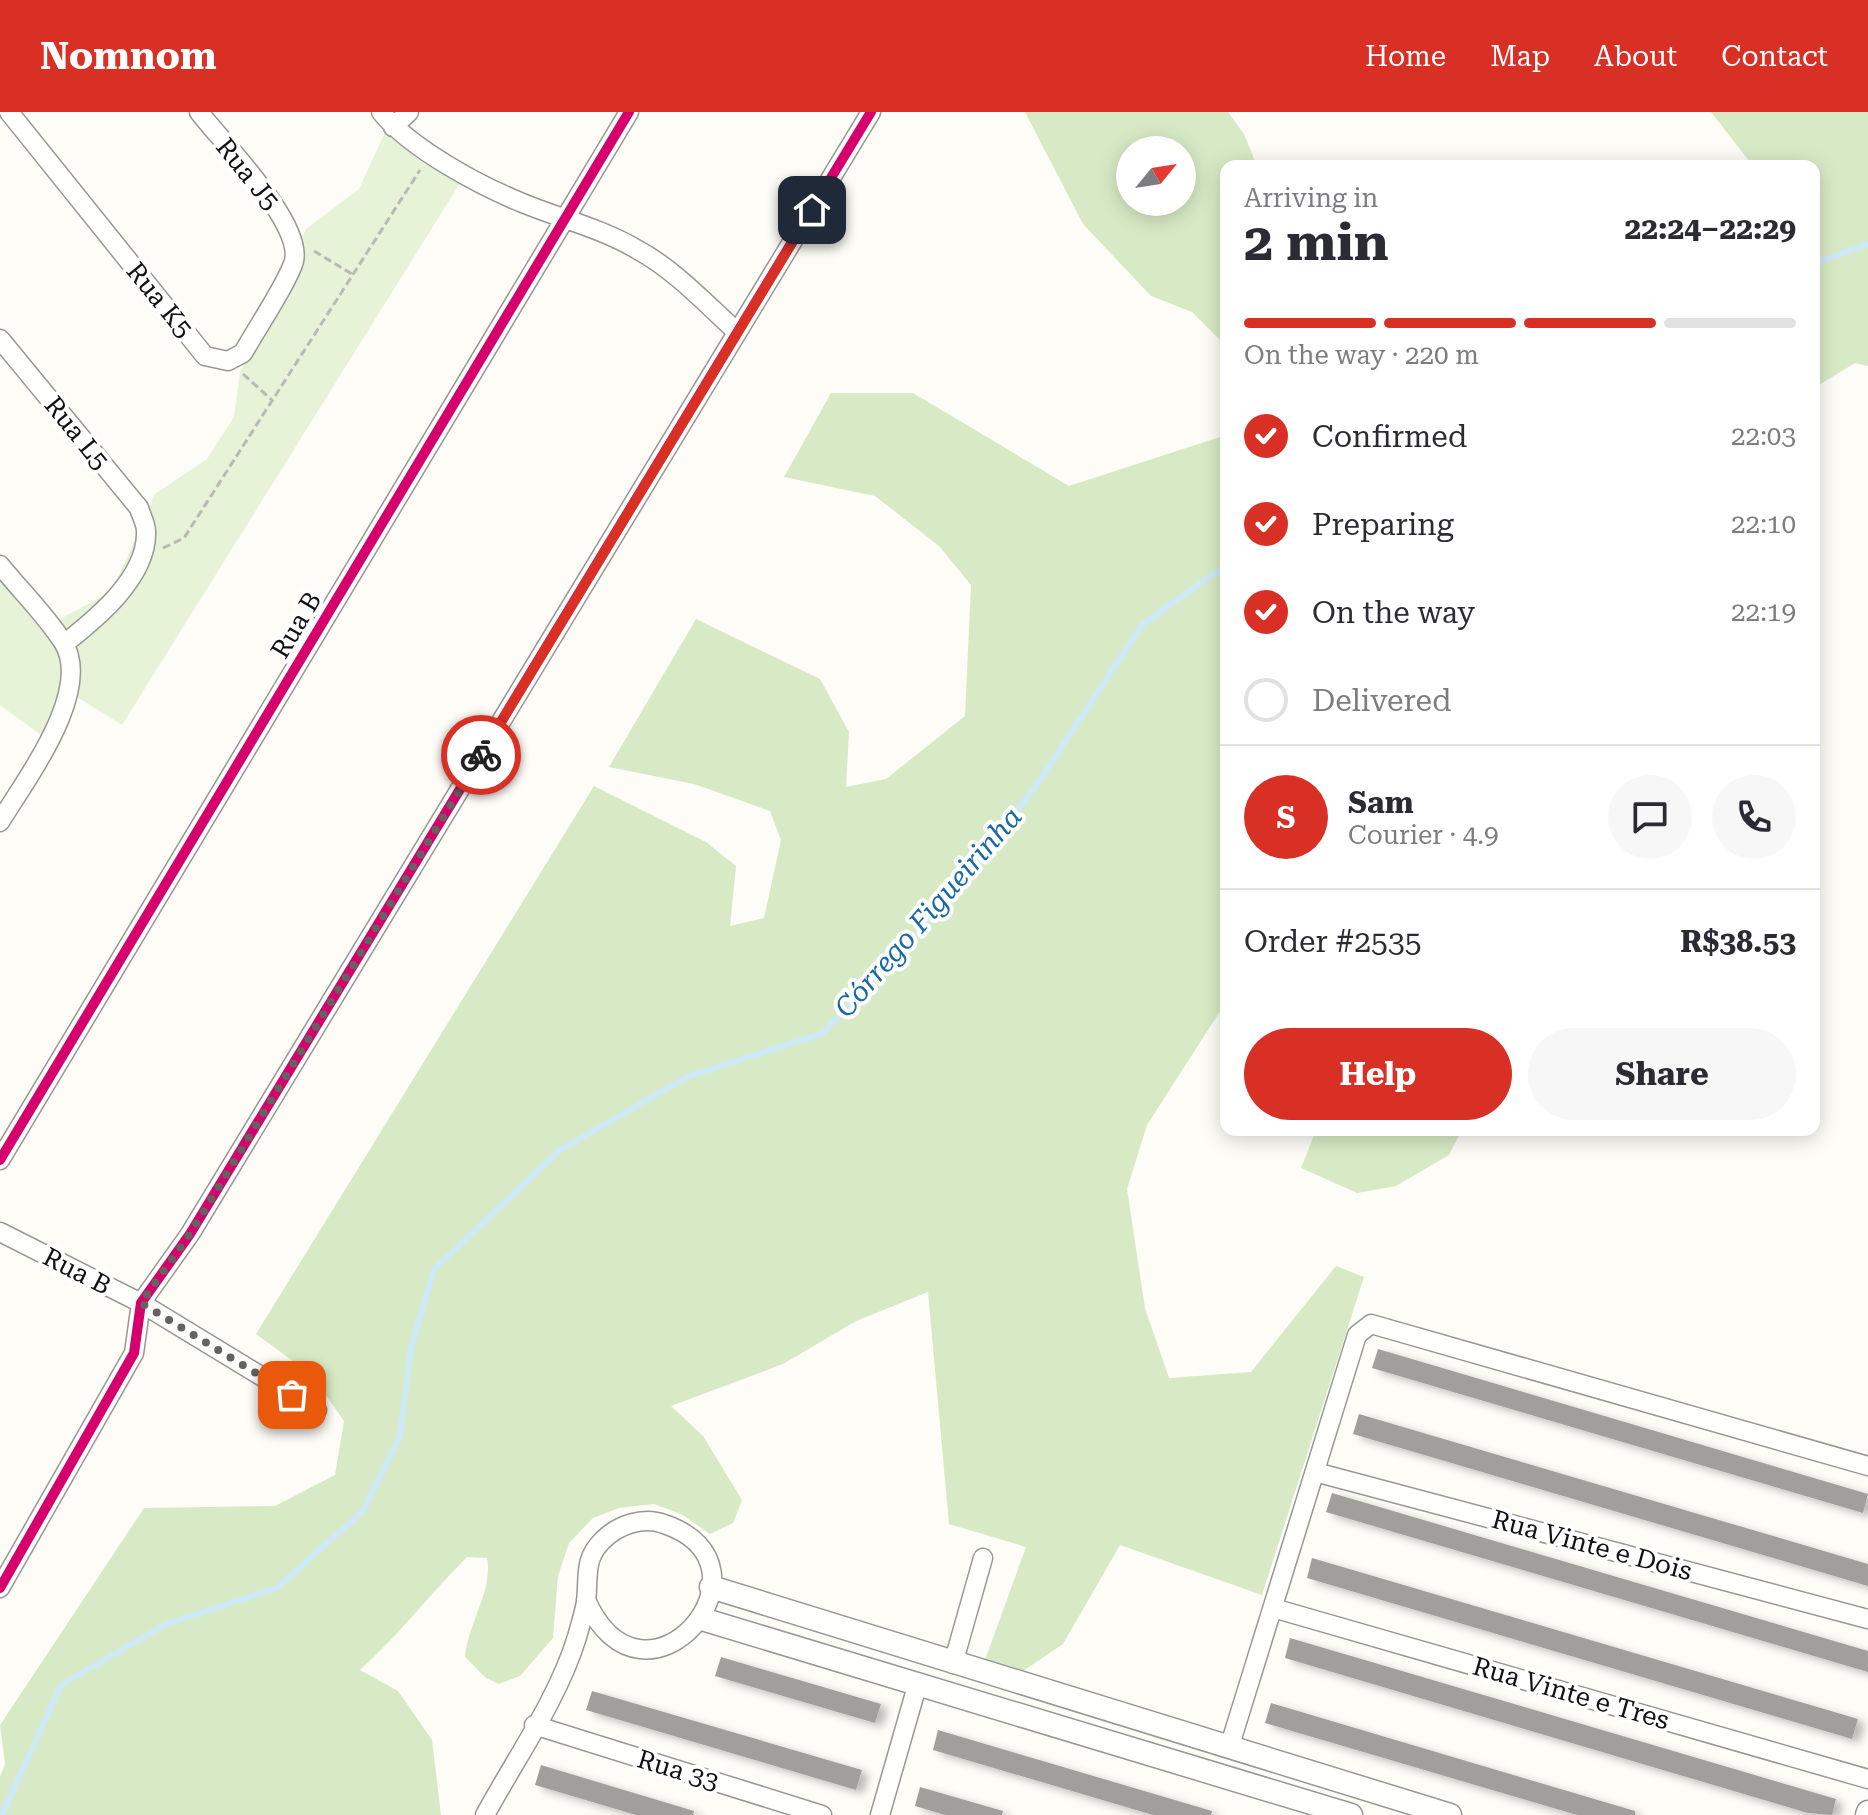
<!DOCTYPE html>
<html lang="en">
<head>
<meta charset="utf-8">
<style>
  body { margin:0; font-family:"Roboto Serif",serif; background:#f7f7f7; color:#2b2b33; height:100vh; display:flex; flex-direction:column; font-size:30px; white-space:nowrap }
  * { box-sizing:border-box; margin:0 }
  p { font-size:26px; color:#7c7c81 }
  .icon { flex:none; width:44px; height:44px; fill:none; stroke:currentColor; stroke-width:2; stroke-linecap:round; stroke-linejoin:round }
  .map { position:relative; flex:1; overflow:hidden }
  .drawer { position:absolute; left:1220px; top:48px; width:600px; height:976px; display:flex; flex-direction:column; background:#fff; border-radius:16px; box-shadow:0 4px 20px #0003 }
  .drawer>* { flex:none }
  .needle { width:52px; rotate:60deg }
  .controls { position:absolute; left:1116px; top:24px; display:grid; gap:16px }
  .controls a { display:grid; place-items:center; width:80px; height:80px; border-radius:50%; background:#fff; box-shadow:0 4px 20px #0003; font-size:40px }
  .pin { position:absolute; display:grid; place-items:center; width:68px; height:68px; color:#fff; margin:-34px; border-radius:16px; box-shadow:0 4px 12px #0006 }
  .courier { position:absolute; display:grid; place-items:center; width:80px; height:80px; margin:-40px; border:6px solid #d93025; border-radius:50%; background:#fff; color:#222; box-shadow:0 2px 10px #0007 }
  .overview em { font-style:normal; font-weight:700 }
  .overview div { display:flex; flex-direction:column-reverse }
  .overview { display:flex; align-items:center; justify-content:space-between; height:136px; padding:0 24px }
  h1 { font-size:52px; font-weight:700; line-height:60px }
  .bar { display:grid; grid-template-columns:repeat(4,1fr); gap:12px 8px; align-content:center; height:96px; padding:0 24px }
  .bar i { height:10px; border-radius:6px; background:#e1e1e2 }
  .bar .active { background:#d93025 }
  .bar p { grid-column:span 4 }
  .line { display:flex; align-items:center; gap:20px; padding:0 24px; border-top:2px solid #e1e1e2 }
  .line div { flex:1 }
  .round { display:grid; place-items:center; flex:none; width:84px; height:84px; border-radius:42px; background:#f7f7f7 }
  ol { padding:0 24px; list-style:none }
  li { display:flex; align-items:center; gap:24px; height:88px }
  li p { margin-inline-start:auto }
  li .icon { padding:8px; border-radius:50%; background:#d93025; color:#fff; stroke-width:4 }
  li:last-child { color:#7c7c81 }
  li i { width:44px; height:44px; border:4px solid #e1e1e2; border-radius:50% }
  .cta { display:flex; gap:16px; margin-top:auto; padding:16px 24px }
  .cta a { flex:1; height:92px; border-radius:48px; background:#d93025; color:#fff; font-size:32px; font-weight:700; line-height:92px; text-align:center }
  .cta a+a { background:#f7f7f7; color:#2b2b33 }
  header { display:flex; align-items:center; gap:48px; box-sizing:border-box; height:112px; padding:0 40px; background:#d93025; color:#fff }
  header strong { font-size:38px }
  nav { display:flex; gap:44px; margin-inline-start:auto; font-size:28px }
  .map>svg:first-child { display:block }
  .green { fill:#e7f3d7 }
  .forest { fill:#d8eac5; fill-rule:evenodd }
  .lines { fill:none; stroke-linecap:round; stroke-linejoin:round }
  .stream { stroke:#cde8f7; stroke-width:6 }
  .building { fill:#a19f9c; filter:url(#shadow) }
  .minor-casing { stroke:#979795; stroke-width:21 }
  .tertiary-casing { stroke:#979795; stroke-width:25 }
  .path { stroke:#b9b9b8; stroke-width:3; stroke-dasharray:8 4; stroke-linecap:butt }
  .minor { stroke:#fffffe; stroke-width:18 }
  .tertiary { stroke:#fffffe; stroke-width:22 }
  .cycleway-casing { stroke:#fff; stroke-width:15 }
  .cycleway { stroke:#d6006c; stroke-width:10 }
  .done { stroke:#646362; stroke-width:8; stroke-dasharray:0 14.4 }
  .route { stroke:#d93025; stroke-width:10 }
  .labels { text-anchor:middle; stroke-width:8; stroke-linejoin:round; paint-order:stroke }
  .street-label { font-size:26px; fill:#111; stroke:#fff }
  .water-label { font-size:28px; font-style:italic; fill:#1768a6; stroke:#fff }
</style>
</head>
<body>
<header>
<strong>Nomnom</strong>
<nav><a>Home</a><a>Map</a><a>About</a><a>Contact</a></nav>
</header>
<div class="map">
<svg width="1868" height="1703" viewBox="0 0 1868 1703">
  <defs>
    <filter id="shadow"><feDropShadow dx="7" dy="4" stdDeviation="4" flood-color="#0004"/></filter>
  </defs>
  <rect width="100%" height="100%" fill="#fdfcf7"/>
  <path class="green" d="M 386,18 L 462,68 L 122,613 L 66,578 L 42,624 L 0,593 L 0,468 L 46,524 L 62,506 L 112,479 L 155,382 L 207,347 L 234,305 L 240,260 L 306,117 L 359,77 Z"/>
  <path class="forest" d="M 1025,0 L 1228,0 L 1244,22 L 1257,54 L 1226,54 L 1226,234 L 1192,200 L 1151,184 L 1083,112 ZM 1182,38 L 1182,90 L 1130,90 L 1130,38 Z
    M 1711,0 L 1868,0 L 1868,254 L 1855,251 L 1814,276 L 1814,54 L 1753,54 Z
    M 831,281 L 913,281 L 1069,374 L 1226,323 L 1226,890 L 1147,1013 L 1127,1077 L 1145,1196 L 1169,1266 L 1251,1260 L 1336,1154 L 1364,1165 L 1262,1483 L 1120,1433 L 1063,1532 L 1023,1559 L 985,1548 L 1026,1435 L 949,1412 L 928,1180 L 856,1209 L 783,1252 L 671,1294 L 703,1324 L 742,1388 L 733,1411 L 710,1422 L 681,1402 L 654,1392 L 619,1396 L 593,1406 L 569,1431 L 558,1464 L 553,1526 L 520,1564 L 499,1572 L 486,1566 L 465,1545 C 468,1511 493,1479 487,1446 L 467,1445 C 430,1482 399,1523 360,1558 L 398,1579 L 432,1628 L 441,1703 L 0,1703 L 0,1665 L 5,1652 L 0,1613 L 144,1396 L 275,1394 L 335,1363 L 344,1309 L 312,1263 L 256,1222 L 594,674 L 706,730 L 736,754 L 730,814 L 764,806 L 781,728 L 770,699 L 694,672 L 609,655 L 696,507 L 820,567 L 849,620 L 846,675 L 886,667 L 965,604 L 971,473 L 939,434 L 875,384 L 784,365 Z
    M 1316,1018 L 1462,1018 L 1449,1043 L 1396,1074 L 1357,1081 L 1301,1056 Z"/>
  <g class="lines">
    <path class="stream" d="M 1814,152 L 1868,132
      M 2,1703 L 61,1573 L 166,1512 L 277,1476 L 363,1399 L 400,1324 L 411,1236 L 434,1157 L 560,1038 L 687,965 L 823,921 L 936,801 L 1036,674 L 1142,513 L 1226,453"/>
  </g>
  <path class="building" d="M 1378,1237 L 1868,1382 L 1863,1401 L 1372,1256 Z
    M 1359,1302 L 1868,1452 L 1868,1474 L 1353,1322 Z
    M 1332,1381 L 1868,1539 L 1868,1560 L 1326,1400 Z
    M 1312,1446 L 1858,1607 L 1852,1627 L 1307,1466 Z
    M 1290,1526 L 1836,1687 L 1832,1703 L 1808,1701 L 1285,1546 Z
    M 721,1545 L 881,1592 L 875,1611 L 715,1564 Z
    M 592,1579 L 862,1658 L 856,1678 L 586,1598 Z
    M 1271,1591 L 1635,1699 L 1635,1703 L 1577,1703 L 1265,1611 Z
    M 938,1618 L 1212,1699 L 1211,1703 L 1153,1703 L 933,1638 Z
    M 541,1653 L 694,1699 L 693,1703 L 636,1703 L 535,1673 Z
    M 920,1675 L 1003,1699 L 1002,1703 L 945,1703 L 915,1694 Z"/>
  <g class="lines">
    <defs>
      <path id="minor" d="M 9,0 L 205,244 L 228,249 L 243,241 C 254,221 289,168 294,149 C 303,111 222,30 199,0
        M 381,0 C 411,37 480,74 525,92 C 562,107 603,117 638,138 C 675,158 706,192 737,220
        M 393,15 L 409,0
        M 0,227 L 139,396 C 141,403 146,412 146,419 C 148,465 96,507 64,532
        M 0,453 C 20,478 45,502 63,530 C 94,579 25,668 0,710
        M 0,1048 L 629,0
        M 0,1120 L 141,1191 L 317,1298
        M 1315,1360 L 1868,1507
        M 0,1476 L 134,1241 L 141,1191 L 190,1122 L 871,0
        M 1273,1496 L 1868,1667
        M 953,1552 L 983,1446
        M 534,1613 L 822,1703
        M 1229,1636 L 1357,1223 L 1371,1212 L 1868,1354
        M 485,1703 C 516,1646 558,1587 577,1525 C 580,1514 584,1501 586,1490 C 589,1466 583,1447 603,1428 C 618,1413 643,1404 664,1412 C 786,1453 645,1619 586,1488
        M 880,1703 L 917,1574"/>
      <path id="tertiary" d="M 711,1475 L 1450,1703
        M 702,1507 L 1351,1703
        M 1867,1703 L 1868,1700"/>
    </defs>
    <use href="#minor" class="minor-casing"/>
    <use href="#tertiary" class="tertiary-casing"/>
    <path class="path" d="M 314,139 L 352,162
      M 243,262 L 272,288
      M 163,436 L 184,426 L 420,58"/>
    <use href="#minor" class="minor"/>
    <use href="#tertiary" class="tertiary"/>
    <defs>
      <path id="cycleway" d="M 0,1048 L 629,0
        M 0,1476 L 134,1241 L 141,1191 L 190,1122 L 871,0"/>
    </defs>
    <use href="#cycleway" class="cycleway-casing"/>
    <use href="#cycleway" class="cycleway"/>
  </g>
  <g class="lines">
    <path class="done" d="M 292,1283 L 141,1191 L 190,1122 L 481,643"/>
    <path class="route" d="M 481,643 L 812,98"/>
  </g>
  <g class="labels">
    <g class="street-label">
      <text transform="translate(248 62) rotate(51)" y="9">Rua J5</text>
      <text transform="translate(160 188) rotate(51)" y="9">Rua K5</text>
      <text transform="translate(77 321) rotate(51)" y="9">Rua L5</text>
      <text transform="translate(296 513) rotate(-59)" y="9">Rua B</text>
      <text transform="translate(77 1159) rotate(27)" y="9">Rua B</text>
      <text transform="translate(1592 1433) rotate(15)" y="9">Rua Vinte e Dois</text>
      <text transform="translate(1571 1581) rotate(16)" y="9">Rua Vinte e Tres</text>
      <text transform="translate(678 1658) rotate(17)" y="9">Rua 33</text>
    </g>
    <g class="water-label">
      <text transform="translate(928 800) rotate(-49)" y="10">Córrego Figueirinha</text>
    </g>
  </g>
</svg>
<div class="controls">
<a><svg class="needle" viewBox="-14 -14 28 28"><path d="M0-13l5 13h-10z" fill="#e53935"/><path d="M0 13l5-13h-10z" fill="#7c7c81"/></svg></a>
</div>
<div class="pin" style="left:292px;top:1283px;background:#ea580c"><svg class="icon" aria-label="bag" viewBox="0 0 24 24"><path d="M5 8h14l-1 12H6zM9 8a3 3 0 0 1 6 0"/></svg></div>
<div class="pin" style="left:812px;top:98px;background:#1f2937"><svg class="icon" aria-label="home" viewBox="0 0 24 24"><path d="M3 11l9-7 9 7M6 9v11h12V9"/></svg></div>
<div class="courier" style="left:481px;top:643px"><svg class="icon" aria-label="bike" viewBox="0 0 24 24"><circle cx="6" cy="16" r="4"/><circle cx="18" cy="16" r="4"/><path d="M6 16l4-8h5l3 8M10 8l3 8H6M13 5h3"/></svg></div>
<section class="drawer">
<div class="overview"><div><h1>2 min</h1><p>Arriving in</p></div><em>22:24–22:29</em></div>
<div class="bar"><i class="active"></i><i class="active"></i><i class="active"></i><i></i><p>On the way · 220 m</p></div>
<ol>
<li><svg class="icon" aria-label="check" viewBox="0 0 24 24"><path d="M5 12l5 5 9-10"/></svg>Confirmed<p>22:03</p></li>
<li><svg class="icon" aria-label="check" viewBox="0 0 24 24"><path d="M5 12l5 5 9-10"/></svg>Preparing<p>22:10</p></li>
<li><svg class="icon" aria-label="check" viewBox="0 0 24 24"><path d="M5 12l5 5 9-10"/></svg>On the way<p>22:19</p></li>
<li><i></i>Delivered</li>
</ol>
<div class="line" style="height:144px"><b class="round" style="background:#d93025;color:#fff">S</b><div><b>Sam</b><p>Courier · 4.9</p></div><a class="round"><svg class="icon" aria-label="chat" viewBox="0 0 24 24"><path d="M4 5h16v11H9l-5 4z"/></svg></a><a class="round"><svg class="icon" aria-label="phone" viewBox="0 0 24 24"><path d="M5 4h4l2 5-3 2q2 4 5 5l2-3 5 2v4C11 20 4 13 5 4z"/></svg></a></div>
<div class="line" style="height:104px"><div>Order #2535</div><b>R$38.53</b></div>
<div class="cta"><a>Help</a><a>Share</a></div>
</section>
</div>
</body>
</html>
